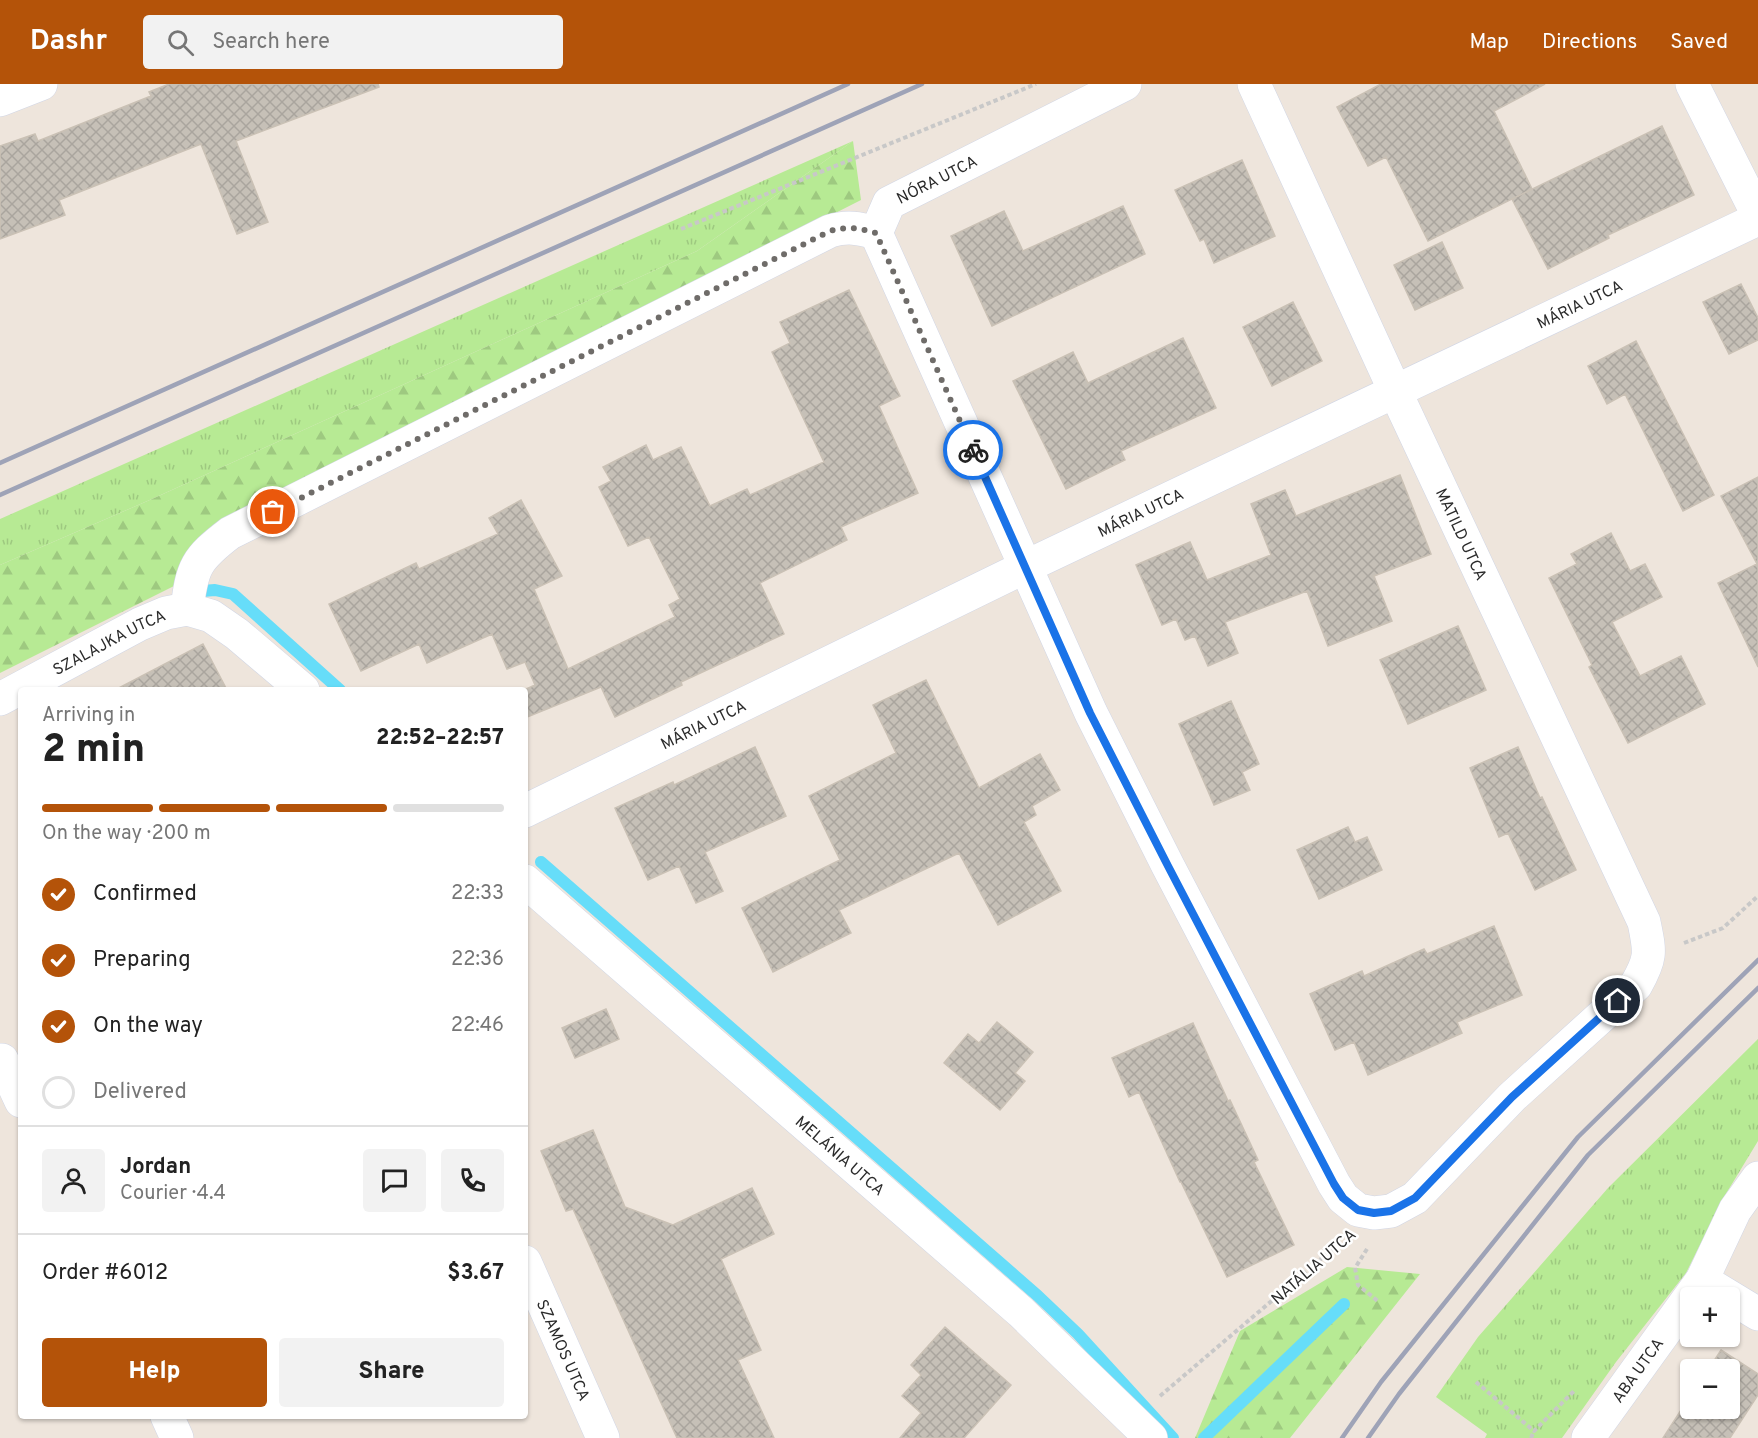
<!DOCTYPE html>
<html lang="en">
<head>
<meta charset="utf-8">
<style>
  body { margin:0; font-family:Overpass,sans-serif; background:#f2f2f2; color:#222; height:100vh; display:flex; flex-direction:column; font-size:22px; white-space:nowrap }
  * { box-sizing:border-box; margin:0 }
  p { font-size:20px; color:#767676 }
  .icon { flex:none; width:33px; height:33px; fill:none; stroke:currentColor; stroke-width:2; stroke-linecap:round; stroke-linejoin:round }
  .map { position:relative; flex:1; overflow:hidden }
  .drawer { position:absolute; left:18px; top:603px; width:510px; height:732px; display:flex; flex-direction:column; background:#fff; border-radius:6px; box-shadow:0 2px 4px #0004 }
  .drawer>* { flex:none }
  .buttons { position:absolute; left:1680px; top:1203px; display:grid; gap:12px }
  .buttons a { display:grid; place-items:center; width:60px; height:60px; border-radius:6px; background:#fff; box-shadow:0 2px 4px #0004; font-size:30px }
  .pin { position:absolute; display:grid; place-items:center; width:51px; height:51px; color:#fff; margin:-26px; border:3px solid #fff; border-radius:50%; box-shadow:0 2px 6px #0007 }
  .courier { position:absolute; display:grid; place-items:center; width:60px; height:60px; margin:-30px; border:4px solid #1a73e8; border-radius:50%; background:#fff; color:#222; box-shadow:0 2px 8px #0007 }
  .head em { font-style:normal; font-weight:800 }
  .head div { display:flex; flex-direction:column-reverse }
  .head { display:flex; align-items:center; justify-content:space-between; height:102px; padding:0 24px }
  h1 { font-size:39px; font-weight:800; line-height:45px }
  .bar { display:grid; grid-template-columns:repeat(4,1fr); gap:9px 6px; align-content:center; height:72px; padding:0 24px }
  .bar i { height:8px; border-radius:4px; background:#e0e0e0 }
  .bar .current { background:#b45309 }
  .bar p { grid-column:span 4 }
  .line { display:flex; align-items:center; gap:15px; padding:0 24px; border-top:2px solid #e0e0e0 }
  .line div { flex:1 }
  .round { display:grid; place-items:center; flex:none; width:63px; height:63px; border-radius:6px; background:#f2f2f2 }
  ol { padding:0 24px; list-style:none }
  li { display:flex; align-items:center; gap:18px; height:66px }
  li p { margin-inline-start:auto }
  li .icon { padding:6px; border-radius:50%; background:#b45309; color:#fff; stroke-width:4 }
  li:last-child { color:#767676 }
  li i { width:33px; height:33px; border:3px solid #e0e0e0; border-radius:50% }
  .cta { display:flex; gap:12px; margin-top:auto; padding:12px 24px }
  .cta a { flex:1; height:69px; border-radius:6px; background:#b45309; color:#fff; font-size:24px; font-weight:800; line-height:69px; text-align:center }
  .cta a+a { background:#f2f2f2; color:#222 }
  header { display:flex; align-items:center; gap:36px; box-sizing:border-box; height:84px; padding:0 30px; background:#b45309; color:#fff }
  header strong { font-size:28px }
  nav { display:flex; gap:33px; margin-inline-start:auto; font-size:21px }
  .search { width:420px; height:54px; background:#f2f2f2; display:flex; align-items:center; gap:15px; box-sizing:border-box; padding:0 21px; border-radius:6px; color:#767676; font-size:22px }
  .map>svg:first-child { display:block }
  .grass { fill:url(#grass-tufts) }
  .forest { fill:url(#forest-firs) }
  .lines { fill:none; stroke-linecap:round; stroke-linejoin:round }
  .stream { stroke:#66ddf9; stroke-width:12 }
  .building { fill:url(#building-cross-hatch); stroke:#cac1b5; stroke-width:1.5 }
  .minor-casing { stroke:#d1d6e5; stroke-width:34 }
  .path { stroke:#c8c8c8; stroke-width:4; stroke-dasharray:4.5 3; stroke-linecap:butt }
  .minor { stroke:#fff; stroke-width:33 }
  .rail { stroke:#9ea3b7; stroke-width:4.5 }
  .done { stroke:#6f6c69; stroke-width:6; stroke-dasharray:0 10.8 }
  .route { stroke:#1a73e8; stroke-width:8 }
  .labels { text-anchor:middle; stroke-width:5; stroke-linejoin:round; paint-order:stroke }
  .street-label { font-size:16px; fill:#2b2b2b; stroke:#fff }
</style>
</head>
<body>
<header>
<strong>Dashr</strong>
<div class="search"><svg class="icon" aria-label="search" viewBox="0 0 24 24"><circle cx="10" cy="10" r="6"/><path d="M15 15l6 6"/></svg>Search here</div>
<nav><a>Map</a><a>Directions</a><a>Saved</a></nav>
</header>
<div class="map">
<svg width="1758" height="1354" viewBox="0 0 1758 1354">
  <defs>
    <pattern id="grass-tufts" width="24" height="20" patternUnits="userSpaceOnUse" patternTransform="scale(1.5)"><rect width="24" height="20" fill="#b7ea94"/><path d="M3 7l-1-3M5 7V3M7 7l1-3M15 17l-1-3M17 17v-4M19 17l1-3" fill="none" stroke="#9ec980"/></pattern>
    <pattern id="forest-firs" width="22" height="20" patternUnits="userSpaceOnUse" patternTransform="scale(1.5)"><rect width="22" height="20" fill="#b7ea94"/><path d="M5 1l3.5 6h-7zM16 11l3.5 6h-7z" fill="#9ec980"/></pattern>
    <pattern id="building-cross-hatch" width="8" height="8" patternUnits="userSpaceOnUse" patternTransform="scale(1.5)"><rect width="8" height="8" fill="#c6c0b7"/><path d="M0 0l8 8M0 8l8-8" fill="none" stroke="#aaa59e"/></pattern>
  </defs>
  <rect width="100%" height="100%" fill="#eee5dc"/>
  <path class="grass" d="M 853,57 L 697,167 L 152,415 L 0,481 L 0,435 Z
    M 1758,955 L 1758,1057 L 1724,1113 L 1686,1189 L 1616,1278 L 1562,1354 L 1485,1354 L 1487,1350 L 1436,1313 L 1478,1253 L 1608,1104 Z"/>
  <path class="forest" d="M 853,57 L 861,116 L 449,325 L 202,465 L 174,502 L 0,589 L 0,481 L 152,415 L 697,167 Z
    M 1347,1183 L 1420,1190 L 1290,1354 L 1195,1354 L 1240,1247 Z"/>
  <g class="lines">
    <path class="stream" d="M 190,508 L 215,506 L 233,510 L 340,606
      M 541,778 L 1038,1212 L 1078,1250 L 1173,1354
      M 1204,1354 L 1344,1220"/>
  </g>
  <path class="building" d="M 169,0 L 378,0 L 379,3 L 236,57 L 268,138 L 237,150 L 201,60 L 59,116 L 65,131 L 0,155 L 0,62 L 35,50 L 38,57 L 151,12 L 149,8 Z
    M 1381,0 L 1545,0 L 1494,27 L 1532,105 L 1428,157 L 1386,73 L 1368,82 L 1337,23 Z
    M 1662,42 L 1694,111 L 1608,151 L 1609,154 L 1548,185 L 1512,115 Z
    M 1242,76 L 1275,152 L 1214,179 L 1204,155 L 1200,157 L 1175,106 Z
    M 1123,122 L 1145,170 L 992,242 L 951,152 L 1004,127 L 1023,167 Z
    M 1442,158 L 1463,204 L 1415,226 L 1394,181 Z
    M 1741,200 L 1758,234 L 1758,256 L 1729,270 L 1703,218 Z
    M 849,206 L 900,312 L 879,322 L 918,409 L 841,443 L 847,456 L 760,499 L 784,550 L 681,598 L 682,601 L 615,633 L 601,603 L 525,634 L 524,606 L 535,601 L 525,578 L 507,585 L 492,550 L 427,579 L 419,560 L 361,587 L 329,520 L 416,479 L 419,485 L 498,450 L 489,434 L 521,416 L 562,492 L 534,505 L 568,585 L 675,533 L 669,521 L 680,515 L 649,453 L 628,462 L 599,403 L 611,397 L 603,383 L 646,361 L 653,376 L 681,363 L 710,422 L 747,405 L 750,411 L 824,378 L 772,268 L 790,259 L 780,238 Z
    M 1293,218 L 1322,277 L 1272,302 L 1243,243 Z
    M 1183,254 L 1216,324 L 1121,367 L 1125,376 L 1066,405 L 1013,297 L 1073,268 L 1088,299 Z
    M 1636,257 L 1714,411 L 1683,427 L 1625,310 L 1607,320 L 1588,282 Z
    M 1400,391 L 1431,470 L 1374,492 L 1392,537 L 1328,562 L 1307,507 L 1225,538 L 1238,569 L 1208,582 L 1195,552 L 1185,556 L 1176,535 L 1162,541 L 1136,481 L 1190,458 L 1207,496 L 1271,471 L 1251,420 L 1285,406 L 1296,432 Z
    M 1758,393 L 1758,583 L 1718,499 L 1757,480 L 1721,412 Z
    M 1611,449 L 1630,487 L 1645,480 L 1662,513 L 1612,538 L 1640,592 L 1681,572 L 1705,620 L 1628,659 L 1589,583 L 1592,581 L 1549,494 L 1577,480 L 1571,470 Z
    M 1458,542 L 1486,606 L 1408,640 L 1380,576 Z
    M 203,560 L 227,606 L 115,606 Z
    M 926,596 L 979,704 L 1040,670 L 1060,706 L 1032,722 L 1036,731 L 1024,738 L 1061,807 L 998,841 L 959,769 L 839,826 L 851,849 L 773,888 L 742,824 L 840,776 L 809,712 L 896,669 L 873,621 Z
    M 1231,617 L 1259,680 L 1242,688 L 1250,706 L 1214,721 L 1179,640 Z
    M 755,663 L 786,732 L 705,768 L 723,807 L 696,819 L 679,782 L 648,796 L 615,724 L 673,698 L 674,701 Z
    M 1518,663 L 1540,714 L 1542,713 L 1576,786 L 1535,806 L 1508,749 L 1499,753 L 1470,684 Z
    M 1348,743 L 1355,758 L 1367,753 L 1382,786 L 1319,815 L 1297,766 Z
    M 1494,842 L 1522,911 L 1457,938 L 1462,949 L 1368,991 L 1354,958 L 1335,966 L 1310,910 L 1362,887 L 1364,892 L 1424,865 L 1427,870 Z
    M 606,925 L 619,955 L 575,974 L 562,944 Z
    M 997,938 L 1033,968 L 1015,989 L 1025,997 L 1000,1026 L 944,979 L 968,950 L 979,959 Z
    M 1193,939 L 1228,1017 L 1230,1016 L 1258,1076 L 1254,1078 L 1294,1161 L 1227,1193 L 1181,1098 L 1180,1098 L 1139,1008 L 1129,1013 L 1112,974 Z
    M 593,1046 L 625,1123 L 673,1141 L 752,1104 L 774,1150 L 721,1175 L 761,1266 L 738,1276 L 774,1354 L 677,1354 L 573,1125 L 566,1127 L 541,1067 Z
    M 945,1243 L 1011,1301 L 964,1354 L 900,1354 L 921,1329 L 902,1312 L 921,1291 L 911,1281 Z
    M 1721,1266 L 1758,1290 L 1758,1311 L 1730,1354 L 1663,1354 L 1690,1312 L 1690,1324 L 1730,1324 L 1730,1286 L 1708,1286 Z"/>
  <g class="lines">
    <defs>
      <g id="minor">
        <path d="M 1692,0 L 1758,131"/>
        <path d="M 0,16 L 41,0"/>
        <path d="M 876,149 L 1091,629 L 1168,782 L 1334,1100 L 1343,1114 L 1358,1126 L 1374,1129 L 1391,1127 L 1415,1114 L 1512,1013 L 1636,901 C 1652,873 1650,868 1644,838 L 1395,307 L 1254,0"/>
        <path id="s1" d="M 876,149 L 889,119 L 1125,0"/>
        <path d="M 187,525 C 192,483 196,475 230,449 L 830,147 C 847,142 859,144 876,149"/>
        <path id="s2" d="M 0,615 L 140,540 L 166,529 L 187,525 L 211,532 L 237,550 L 303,606"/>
        <path id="s3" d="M 525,727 L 1025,483 L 1758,135"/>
        <path id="s4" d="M 525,797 L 1021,1228 L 1151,1354"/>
        <path d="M 2,976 L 21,1017"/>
        <path id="s5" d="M 525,1178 L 603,1354"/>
        <path d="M 1702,1196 L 1758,1230"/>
        <path d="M 167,1332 L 177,1354"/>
        <path id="s6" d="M 1588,1354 L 1702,1196 L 1735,1126 L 1758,1094"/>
      </g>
    </defs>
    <use href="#minor" class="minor-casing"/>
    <path class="path" d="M 681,145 L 1036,0
      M 1684,859 L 1723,844 L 1758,812
      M 1367,1165 L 1355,1184 L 1358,1201 L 1379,1218
      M 1476,1298 L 1534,1347 L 1575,1306
      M 1160,1312 L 1342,1157
      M 1531,1354 L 1534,1347"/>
    <use href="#minor" class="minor"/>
    <path class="rail" d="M 0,379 L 848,0
      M 0,411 L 922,0
      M 1342,1354 L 1381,1298 L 1578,1053 L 1758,876
      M 1368,1354 L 1399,1310 L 1588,1071 L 1758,904"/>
  </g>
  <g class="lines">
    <path class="done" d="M 273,428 L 830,147 C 847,142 859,144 876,149 L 973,366"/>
    <path class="route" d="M 973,366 L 1090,629 L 1168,782 L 1334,1100 L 1343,1114 L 1358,1126 L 1374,1129 L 1391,1127 L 1415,1114 L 1512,1013 L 1618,917"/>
  </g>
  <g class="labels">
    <g class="street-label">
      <text dy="6" stroke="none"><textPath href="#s1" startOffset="86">NÓRA UTCA</textPath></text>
      <text dy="6" stroke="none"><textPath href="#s3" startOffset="1170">MÁRIA UTCA</textPath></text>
      <text dy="6" stroke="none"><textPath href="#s3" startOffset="684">MÁRIA UTCA</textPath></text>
      <text transform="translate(1462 450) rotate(65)" y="6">MATILD UTCA</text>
      <text dy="6" stroke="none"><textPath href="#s2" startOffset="123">SZALAJKA UTCA</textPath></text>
      <text dy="6" stroke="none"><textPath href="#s3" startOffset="198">MÁRIA UTCA</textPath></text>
      <text dy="6" stroke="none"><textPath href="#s4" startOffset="418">MELÁNIA UTCA</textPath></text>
      <text transform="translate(1313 1182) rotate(-41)" y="6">NATÁLIA UTCA</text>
      <text dy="6" stroke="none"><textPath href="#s5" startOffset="96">SZAMOS UTCA</textPath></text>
      <text dy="6" stroke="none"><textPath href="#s6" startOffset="84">ABA UTCA</textPath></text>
    </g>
  </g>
</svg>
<div class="buttons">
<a>+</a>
<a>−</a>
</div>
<div class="pin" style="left:273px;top:428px;background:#ea580c"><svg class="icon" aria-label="bag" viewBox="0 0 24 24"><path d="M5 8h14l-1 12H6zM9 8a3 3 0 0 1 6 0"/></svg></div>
<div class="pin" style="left:1618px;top:917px;background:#1f2937"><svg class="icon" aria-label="home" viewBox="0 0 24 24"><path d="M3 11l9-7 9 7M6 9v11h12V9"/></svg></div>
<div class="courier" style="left:973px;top:366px"><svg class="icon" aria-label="bike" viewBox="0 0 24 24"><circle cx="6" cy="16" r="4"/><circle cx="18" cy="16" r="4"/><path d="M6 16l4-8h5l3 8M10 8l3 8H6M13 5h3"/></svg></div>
<section class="drawer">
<div class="head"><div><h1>2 min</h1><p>Arriving in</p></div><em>22:52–22:57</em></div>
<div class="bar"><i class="current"></i><i class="current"></i><i class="current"></i><i></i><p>On the way · 200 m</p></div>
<ol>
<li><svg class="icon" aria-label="check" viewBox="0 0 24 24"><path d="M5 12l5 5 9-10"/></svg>Confirmed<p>22:33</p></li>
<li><svg class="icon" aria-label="check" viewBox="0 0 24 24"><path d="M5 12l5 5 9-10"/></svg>Preparing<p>22:36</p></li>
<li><svg class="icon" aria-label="check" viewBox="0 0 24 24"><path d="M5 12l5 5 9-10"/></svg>On the way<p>22:46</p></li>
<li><i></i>Delivered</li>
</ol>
<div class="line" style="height:108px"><a class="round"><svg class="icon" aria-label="person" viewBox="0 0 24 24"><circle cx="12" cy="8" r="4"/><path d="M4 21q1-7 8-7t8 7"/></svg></a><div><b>Jordan</b><p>Courier · 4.4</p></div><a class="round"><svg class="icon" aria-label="chat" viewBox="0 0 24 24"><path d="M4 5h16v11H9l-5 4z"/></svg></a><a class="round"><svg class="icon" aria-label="phone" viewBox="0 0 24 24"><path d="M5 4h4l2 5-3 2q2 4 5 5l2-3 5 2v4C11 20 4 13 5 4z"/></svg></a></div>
<div class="line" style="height:78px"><div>Order #6012</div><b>$3.67</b></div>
<div class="cta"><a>Help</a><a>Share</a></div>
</section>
</div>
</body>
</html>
